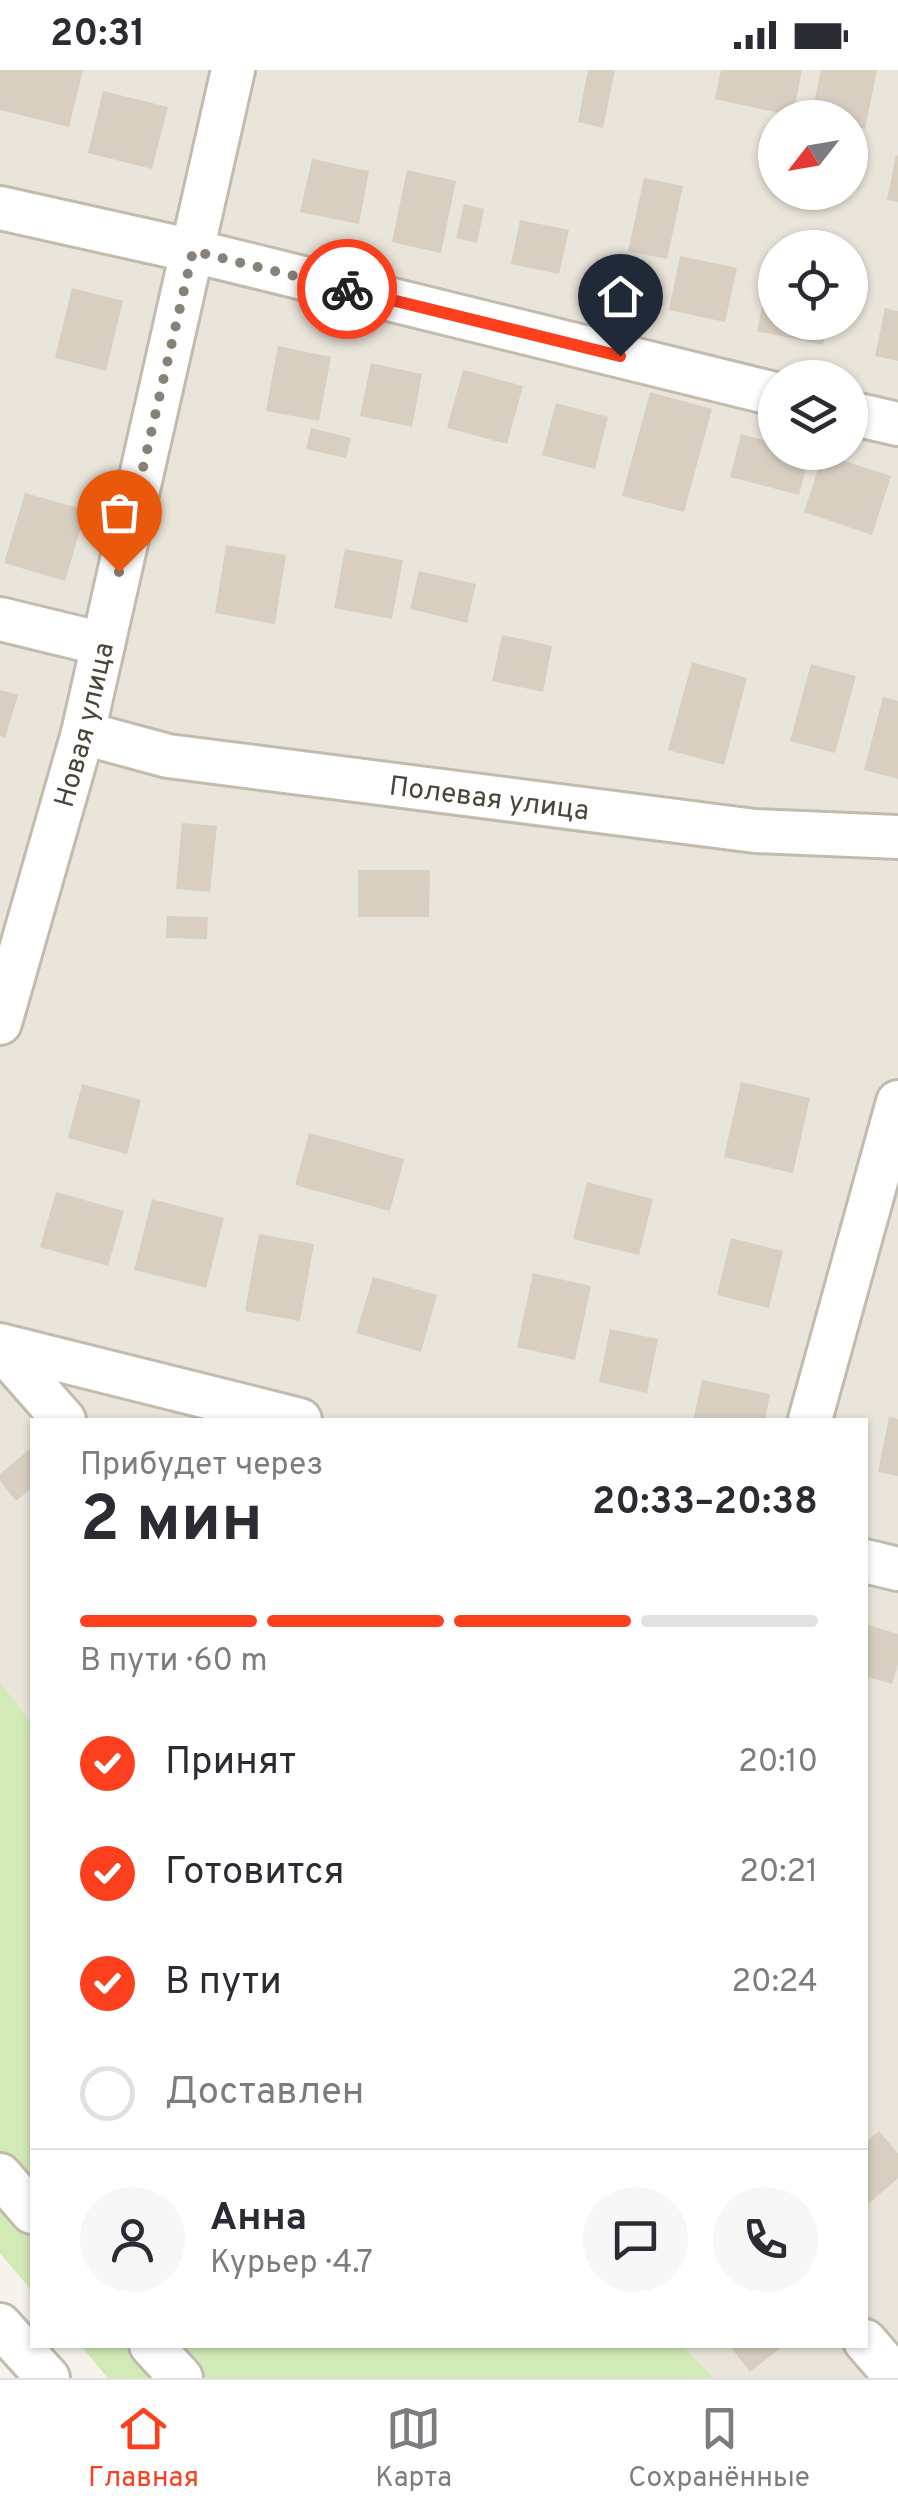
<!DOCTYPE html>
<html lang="ru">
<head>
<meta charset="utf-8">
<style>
  body { margin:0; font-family:Overpass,sans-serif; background:#f7f7f7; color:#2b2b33; height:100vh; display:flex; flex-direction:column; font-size:38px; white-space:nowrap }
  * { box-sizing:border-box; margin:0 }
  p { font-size:32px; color:#7c7c81 }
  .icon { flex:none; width:55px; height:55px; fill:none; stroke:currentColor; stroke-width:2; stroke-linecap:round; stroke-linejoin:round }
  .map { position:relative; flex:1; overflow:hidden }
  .side { position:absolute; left:30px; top:1348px; width:838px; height:930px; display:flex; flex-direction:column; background:#fff; border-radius:0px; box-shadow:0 2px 8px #0004 }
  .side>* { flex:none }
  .needle { width:65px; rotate:239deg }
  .buttons { position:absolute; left:758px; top:30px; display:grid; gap:20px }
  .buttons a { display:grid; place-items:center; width:110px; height:110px; border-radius:50%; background:#fff; box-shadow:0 2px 8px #0004; font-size:50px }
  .pin { position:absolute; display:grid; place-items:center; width:85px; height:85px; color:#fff; margin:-102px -42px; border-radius:50% 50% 50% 0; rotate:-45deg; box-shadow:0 0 10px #0007 }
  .pin .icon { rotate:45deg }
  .courier { position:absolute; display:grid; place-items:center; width:100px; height:100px; margin:-50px; border:8px solid #fc3f1d; border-radius:50%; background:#fff; color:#222; box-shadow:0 2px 12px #0007 }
  .summary em { font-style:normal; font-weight:700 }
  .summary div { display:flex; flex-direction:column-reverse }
  .summary { display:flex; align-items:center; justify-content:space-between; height:170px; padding:0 50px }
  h1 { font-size:65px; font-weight:700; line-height:75px }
  .bar { display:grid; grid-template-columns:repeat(4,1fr); gap:15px 10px; align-content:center; height:120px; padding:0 50px }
  .bar i { height:12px; border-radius:8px; background:#e1e1e2 }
  .bar .current { background:#fc3f1d }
  .bar p { grid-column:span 4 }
  .line { display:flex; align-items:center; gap:25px; padding:0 50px; border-top:2px solid #e1e1e2 }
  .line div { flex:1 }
  .round { display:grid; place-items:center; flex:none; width:105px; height:105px; border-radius:52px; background:#f7f7f7 }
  ol { padding:0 50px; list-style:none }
  li { display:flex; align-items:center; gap:30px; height:110px }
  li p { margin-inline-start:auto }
  li .icon { padding:10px; border-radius:50%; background:#fc3f1d; color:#fff; stroke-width:4 }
  li:last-child { color:#7c7c81 }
  li i { width:55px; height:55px; border:5px solid #e1e1e2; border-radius:50% }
  .status { display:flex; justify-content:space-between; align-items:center; height:70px; padding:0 50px; background:#fff; direction:ltr }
  .status svg { height:28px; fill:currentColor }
  .tab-bar { display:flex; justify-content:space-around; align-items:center; height:140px; border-top:2px solid #e1e1e2; background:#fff; font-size:28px; color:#7c7c81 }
  .tab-bar a { display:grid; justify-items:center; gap:5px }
  .tab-bar .current { color:#fc3f1d }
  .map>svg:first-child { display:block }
  .residential { fill:#eae5da; fill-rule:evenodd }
  .green { fill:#d2eab5 }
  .building { fill:#d8cfc1 }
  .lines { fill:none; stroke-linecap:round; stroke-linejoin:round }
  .minor-casing { stroke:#c2bbae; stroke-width:48 }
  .minor { stroke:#fff; stroke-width:42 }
  .done { stroke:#878178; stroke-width:10; stroke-dasharray:0 18 }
  .route { stroke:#fc3f1d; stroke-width:12 }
  .labels { text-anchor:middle; stroke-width:10; stroke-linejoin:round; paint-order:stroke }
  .street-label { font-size:28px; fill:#4b4439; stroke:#fff }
</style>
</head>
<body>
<div class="status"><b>20:31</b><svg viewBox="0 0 49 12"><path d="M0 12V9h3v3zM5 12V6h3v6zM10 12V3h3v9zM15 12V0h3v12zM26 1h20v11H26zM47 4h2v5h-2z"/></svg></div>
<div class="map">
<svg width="898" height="2308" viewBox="0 0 898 2308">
  <rect width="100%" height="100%" fill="#f6f3ec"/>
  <path class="residential" d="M 0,0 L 898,0 L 898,2308 L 714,2308 L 681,2275 L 865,2275 L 865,1350 L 32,1350 L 32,1654 L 0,1612 ZM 775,48 L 850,48 L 850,122 L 775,122 ZM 775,178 L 850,178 L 850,252 L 775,252 ZM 775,308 L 850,308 L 850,382 L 775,382 Z"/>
  <path class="green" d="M 0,1612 L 32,1654 L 32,2221 L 0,2183 Z
    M 80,2275 L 681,2275 L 714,2308 L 108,2308 Z"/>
  <path class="building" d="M 0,0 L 83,0 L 69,57 L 0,40 Z
    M 588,0 L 615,0 L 603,58 L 578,52 Z
    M 721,0 L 802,0 L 793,46 L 715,29 Z
    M 821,0 L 877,0 L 865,59 L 850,56 L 850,48 L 811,48 Z
    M 103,21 L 168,37 L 152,99 L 88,83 Z
    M 896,85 L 898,86 L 898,132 L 887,130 Z
    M 312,89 L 369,101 L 359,154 L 300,142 Z
    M 407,100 L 456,111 L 441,183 L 392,172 Z
    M 644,108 L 683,116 L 667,189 L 628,181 Z
    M 464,134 L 484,139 L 477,173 L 456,168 Z
    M 520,150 L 569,160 L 559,204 L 511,194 Z
    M 680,186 L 737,198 L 725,252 L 669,240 Z
    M 773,186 L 775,252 L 828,252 L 823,275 L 757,261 Z
    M 72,218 L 123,231 L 106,301 L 55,288 Z
    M 885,238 L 898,241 L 898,291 L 875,286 Z
    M 278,276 L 331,287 L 319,351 L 266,341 Z
    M 371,293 L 422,304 L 412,357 L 360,346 Z
    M 463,300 L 523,316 L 507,374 L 447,358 Z
    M 650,322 L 712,339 L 684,442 L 622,426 Z
    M 556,333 L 608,347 L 595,399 L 542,385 Z
    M 311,358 L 351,368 L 346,388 L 306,379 Z
    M 741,364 L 775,373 L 775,382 L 810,382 L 799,425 L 730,407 Z
    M 823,384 L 891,406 L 872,465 L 804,442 Z
    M 25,423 L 86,440 L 65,511 L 4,493 Z
    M 226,475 L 286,485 L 275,554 L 215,543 Z
    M 345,479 L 403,490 L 392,549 L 334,538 Z
    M 419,501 L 476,514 L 467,553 L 410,539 Z
    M 502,565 L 552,576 L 543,622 L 492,611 Z
    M 692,592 L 747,608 L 724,695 L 668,680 Z
    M 811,594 L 856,606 L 835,683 L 790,671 Z
    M 0,620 L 18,625 L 5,668 L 0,666 Z
    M 883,627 L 898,631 L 898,709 L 864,700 Z
    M 182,753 L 217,756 L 210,822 L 176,819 Z
    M 358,800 L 430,800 L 429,847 L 358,847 Z
    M 167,846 L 208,847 L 207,869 L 166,868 Z
    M 741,1012 L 810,1028 L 793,1103 L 724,1087 Z
    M 82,1014 L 141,1030 L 127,1084 L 68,1068 Z
    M 309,1063 L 404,1089 L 390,1141 L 295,1115 Z
    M 587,1112 L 653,1129 L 639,1185 L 573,1169 Z
    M 56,1122 L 124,1141 L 108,1196 L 40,1177 Z
    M 152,1129 L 224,1148 L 206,1218 L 134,1200 Z
    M 259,1164 L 314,1174 L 300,1251 L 245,1241 Z
    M 731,1168 L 783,1181 L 769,1238 L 717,1225 Z
    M 533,1203 L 591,1216 L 575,1290 L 517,1277 Z
    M 373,1207 L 437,1225 L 421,1282 L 356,1263 Z
    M 610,1259 L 658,1269 L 647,1323 L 599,1312 Z
    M 702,1310 L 770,1324 L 765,1350 L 693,1350 Z
    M 889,1347 L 898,1349 L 898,1406 L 878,1402 Z
    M 32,1377 L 32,1418 L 16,1431 L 0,1411 L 0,1404 Z
    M 865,1554 L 898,1564 L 898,1594 L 892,1614 L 865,1606 Z
    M 879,2061 L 898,2083 L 898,2108 L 865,2137 L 865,2073 Z
    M 729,2275 L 784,2275 L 750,2302 Z"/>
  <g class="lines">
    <defs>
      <g id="minor">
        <path d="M 0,138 L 193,181 L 775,324"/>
        <path d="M 850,343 L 898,354"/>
        <path d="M 0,549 L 103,574"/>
        <path id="s1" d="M 83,663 L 168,686 L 755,761 L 898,767"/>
        <path id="s2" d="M 0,953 L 83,663 L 233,0"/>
        <path d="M 0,1275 L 300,1350"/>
        <path d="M 0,1277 L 64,1350"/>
        <path d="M 810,1350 L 898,1032"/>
        <path d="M 865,1491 L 898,1499"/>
        <path d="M 0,2105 L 32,2142"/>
        <path d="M 0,2255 L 48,2308"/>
        <path d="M 865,2271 L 897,2308"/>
        <path d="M 151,2275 L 181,2308"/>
      </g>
    </defs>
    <use href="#minor" class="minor-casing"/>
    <use href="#minor" class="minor"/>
  </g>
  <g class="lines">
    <path class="done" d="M 119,502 L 193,181 L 347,219"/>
    <path class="route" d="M 347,219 L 620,286"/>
  </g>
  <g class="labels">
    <g class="street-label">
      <text dy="10" stroke="none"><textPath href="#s2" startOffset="310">Новая улица</textPath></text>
      <text dy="10" stroke="none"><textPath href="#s1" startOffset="412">Полевая улица</textPath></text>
    </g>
  </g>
</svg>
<div class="buttons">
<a><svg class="needle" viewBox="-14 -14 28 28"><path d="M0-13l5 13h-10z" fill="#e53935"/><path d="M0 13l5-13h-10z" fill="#7c7c81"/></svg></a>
<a><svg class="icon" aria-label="locate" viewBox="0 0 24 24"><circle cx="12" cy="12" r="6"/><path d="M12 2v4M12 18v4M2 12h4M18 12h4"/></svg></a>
<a><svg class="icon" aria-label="layers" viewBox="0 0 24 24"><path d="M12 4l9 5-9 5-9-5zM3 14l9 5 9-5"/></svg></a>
</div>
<div class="pin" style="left:119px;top:502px;background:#ea580c"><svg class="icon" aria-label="bag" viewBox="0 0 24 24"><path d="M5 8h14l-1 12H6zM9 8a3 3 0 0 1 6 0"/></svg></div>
<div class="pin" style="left:620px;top:286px;background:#1f2937"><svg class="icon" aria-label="home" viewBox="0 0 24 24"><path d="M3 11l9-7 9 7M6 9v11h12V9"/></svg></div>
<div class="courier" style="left:347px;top:219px"><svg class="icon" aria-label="bike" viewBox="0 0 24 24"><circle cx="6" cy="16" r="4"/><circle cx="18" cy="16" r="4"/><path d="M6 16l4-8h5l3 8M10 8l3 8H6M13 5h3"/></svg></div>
<section class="side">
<div class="summary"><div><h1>2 мин</h1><p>Прибудет через</p></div><em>20:33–20:38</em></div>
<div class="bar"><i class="current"></i><i class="current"></i><i class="current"></i><i></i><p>В пути · 60 m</p></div>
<ol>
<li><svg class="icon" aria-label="check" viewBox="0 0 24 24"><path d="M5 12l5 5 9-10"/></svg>Принят<p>20:10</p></li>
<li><svg class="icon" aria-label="check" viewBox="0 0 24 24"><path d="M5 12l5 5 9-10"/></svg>Готовится<p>20:21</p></li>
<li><svg class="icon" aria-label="check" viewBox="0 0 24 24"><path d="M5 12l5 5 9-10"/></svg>В пути<p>20:24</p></li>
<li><i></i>Доставлен</li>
</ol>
<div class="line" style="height:180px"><a class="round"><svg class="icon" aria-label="person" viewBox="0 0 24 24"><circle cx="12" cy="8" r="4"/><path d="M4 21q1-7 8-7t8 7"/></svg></a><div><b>Анна</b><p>Курьер · 4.7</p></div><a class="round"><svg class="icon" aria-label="chat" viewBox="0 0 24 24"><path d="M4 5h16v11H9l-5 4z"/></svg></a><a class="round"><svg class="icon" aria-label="phone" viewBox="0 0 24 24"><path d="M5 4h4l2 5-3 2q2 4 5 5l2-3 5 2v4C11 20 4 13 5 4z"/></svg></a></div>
</section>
</div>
<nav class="tab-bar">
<a class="current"><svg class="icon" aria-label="home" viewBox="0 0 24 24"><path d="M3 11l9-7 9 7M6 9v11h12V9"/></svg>Главная</a>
<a><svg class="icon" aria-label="map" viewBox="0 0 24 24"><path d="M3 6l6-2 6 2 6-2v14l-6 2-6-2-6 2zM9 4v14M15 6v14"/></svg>Карта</a>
<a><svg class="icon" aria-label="saved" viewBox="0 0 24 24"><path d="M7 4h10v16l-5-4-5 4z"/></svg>Сохранённые</a>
</nav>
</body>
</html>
